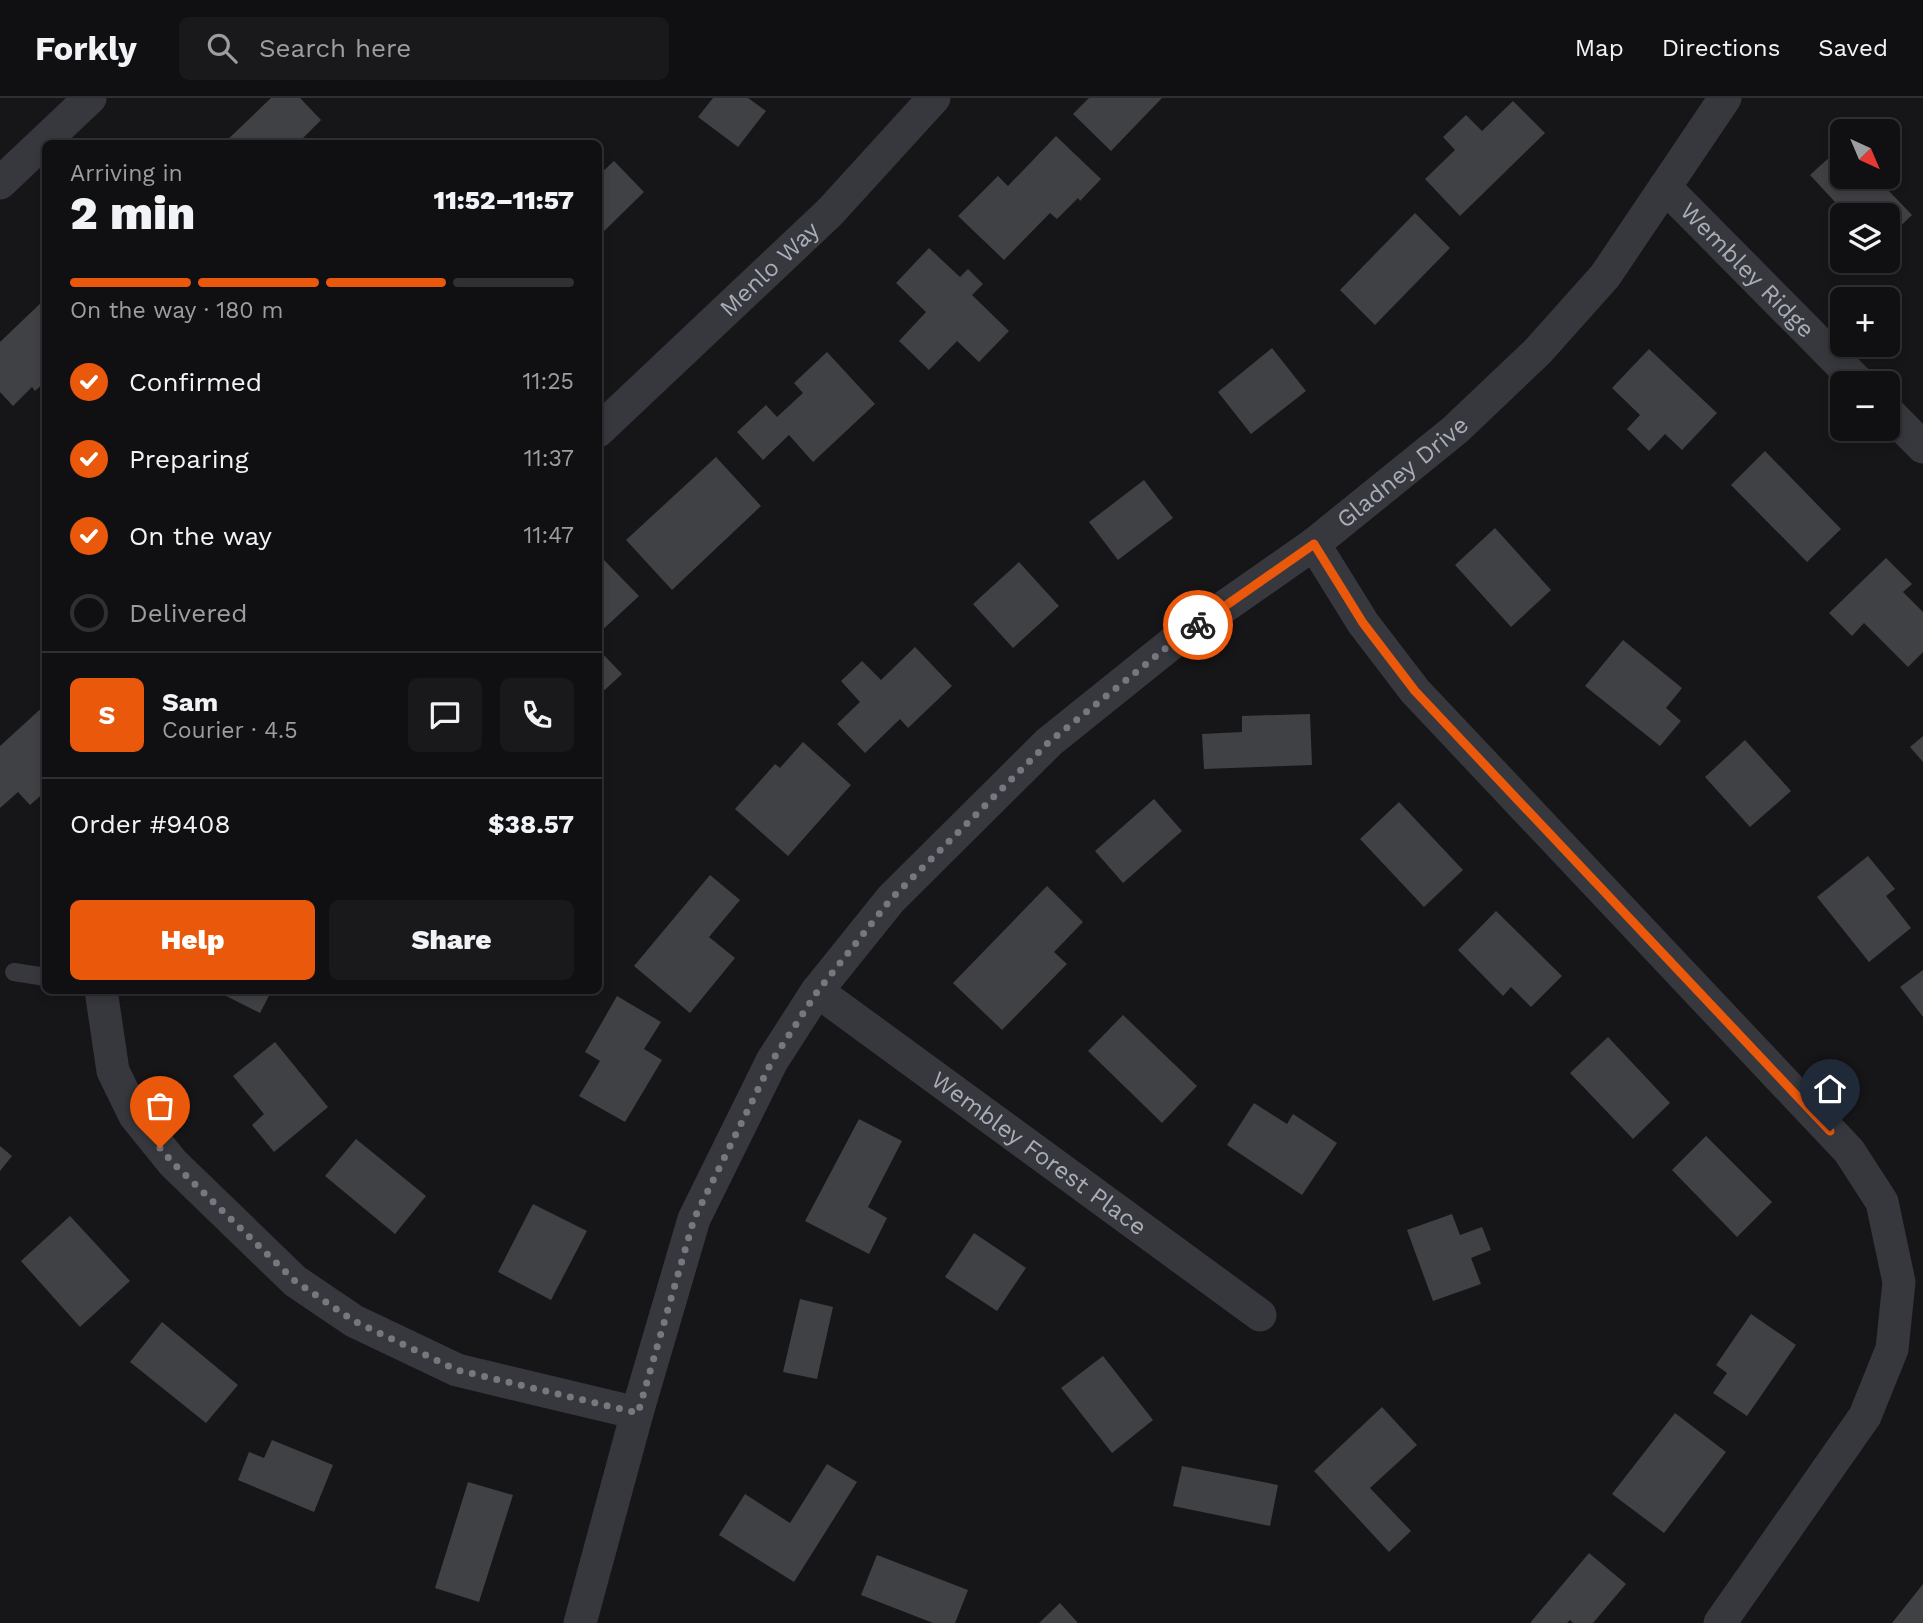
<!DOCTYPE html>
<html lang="en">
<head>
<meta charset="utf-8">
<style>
  body { margin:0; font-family:"Work Sans",sans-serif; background:#19191b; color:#f1f3f6; height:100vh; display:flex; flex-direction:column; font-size:26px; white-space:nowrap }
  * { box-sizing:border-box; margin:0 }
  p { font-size:23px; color:#9c9d9f }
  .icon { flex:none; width:38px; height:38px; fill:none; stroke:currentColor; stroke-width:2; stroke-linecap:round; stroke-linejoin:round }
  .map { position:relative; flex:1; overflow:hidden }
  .sheet { position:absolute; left:42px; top:42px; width:560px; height:854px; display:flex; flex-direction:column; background:#101012; border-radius:10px; box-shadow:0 4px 10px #0003,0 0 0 2px #303032 }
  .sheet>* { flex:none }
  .needle { width:46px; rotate:136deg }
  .tools { position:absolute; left:1830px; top:21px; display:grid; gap:14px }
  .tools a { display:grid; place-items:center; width:70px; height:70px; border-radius:10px; background:#101012; box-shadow:0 4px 10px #0003,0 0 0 2px #303032; font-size:35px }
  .pin { position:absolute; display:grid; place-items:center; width:60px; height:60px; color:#fff; margin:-72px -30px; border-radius:50% 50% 50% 0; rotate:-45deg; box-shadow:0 0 7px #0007 }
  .pin .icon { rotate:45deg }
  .courier { position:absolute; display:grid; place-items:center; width:70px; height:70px; margin:-35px; border:5px solid #ea580c; border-radius:50%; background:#fff; color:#222; box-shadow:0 2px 9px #0007 }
  .head em { font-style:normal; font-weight:800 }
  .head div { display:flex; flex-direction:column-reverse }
  .head { display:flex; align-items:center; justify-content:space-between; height:119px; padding:0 28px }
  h1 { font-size:46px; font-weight:800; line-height:52px }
  .bar { display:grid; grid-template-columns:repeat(4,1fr); gap:10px 7px; align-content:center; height:84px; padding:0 28px }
  .bar i { height:9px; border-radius:5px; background:#303032 }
  .bar .current { background:#ea580c }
  .bar p { grid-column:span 4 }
  .line { display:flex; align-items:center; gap:18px; padding:0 28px; border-top:2px solid #303032 }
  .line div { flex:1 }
  .round { display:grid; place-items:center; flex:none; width:74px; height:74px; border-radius:10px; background:#19191b }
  ol { padding:0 28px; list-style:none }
  li { display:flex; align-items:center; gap:21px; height:77px }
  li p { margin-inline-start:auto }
  li .icon { padding:7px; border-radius:50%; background:#ea580c; color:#fff; stroke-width:4 }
  li:last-child { color:#9c9d9f }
  li i { width:38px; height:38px; border:4px solid #303032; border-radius:50% }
  .primary-button { display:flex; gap:14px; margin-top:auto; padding:14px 28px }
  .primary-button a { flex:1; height:80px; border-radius:10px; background:#ea580c; color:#fff; font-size:28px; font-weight:800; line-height:80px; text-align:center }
  .primary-button a+a { background:#19191b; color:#f1f3f6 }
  header { display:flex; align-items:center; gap:42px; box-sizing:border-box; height:98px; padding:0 35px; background:#101012; border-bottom:2px solid #303032 }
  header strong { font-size:33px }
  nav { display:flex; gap:38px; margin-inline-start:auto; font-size:24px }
  .search { width:490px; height:63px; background:#19191b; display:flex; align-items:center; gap:18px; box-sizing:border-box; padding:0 24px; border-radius:10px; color:#9c9d9f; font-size:26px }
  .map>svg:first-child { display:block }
  .building { fill:#404145 }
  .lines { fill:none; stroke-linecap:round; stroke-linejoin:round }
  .service { stroke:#37383d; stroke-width:18 }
  .minor { stroke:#37383d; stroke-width:33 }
  .done { stroke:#757880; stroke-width:7; stroke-dasharray:0 12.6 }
  .route { stroke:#ea580c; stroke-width:9 }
  .labels { text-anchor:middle; stroke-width:6; stroke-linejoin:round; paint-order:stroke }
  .street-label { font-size:24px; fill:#a8adb8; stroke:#111113 }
</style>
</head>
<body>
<header>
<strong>Forkly</strong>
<div class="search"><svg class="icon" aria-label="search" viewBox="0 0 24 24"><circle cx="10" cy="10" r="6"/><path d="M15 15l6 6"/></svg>Search here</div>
<nav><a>Map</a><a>Directions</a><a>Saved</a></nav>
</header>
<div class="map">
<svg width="1923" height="1525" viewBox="0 0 1923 1525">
  <rect width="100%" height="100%" fill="#161618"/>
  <path class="building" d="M 271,0 L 300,0 L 321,22 L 297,46 L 223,46 Z
    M 713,0 L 748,0 L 766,13 L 738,49 L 698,19 Z
    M 1089,0 L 1162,0 L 1111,53 L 1073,16 Z
    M 1513,3 L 1545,35 L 1460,118 L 1425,81 L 1455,52 L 1443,39 L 1466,17 L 1482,33 Z
    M 1056,38 L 1101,81 L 1080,103 L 1078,100 L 1057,121 L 1050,115 L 1004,162 L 958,118 L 998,78 L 1008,88 Z
    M 1843,47 L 1843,79 L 1888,79 L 1888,65 L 1902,80 L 1889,93 L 1912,117 L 1888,140 L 1888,117 L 1847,117 L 1810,77 Z
    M 614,63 L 644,94 L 598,139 L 598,78 Z
    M 1415,115 L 1450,150 L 1375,227 L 1340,192 Z
    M 929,150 L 960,179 L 968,171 L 983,186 L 972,197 L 1009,233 L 979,264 L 957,243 L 929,272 L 899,243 L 926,214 L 896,185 Z
    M 46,200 L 46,283 L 35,293 L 32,289 L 13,308 L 0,294 L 0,244 Z
    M 1272,250 L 1306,293 L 1251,336 L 1218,294 Z
    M 1649,251 L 1717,315 L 1682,352 L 1665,336 L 1649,353 L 1627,331 L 1640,317 L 1612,290 Z
    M 827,254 L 875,306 L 813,364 L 789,337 L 763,362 L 737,334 L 766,307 L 777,319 L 803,295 L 794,285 Z
    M 1765,353 L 1841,431 L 1807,464 L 1731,387 Z
    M 716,359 L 761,408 L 672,492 L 626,442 Z
    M 1144,382 L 1173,420 L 1118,462 L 1089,424 Z
    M 1495,430 L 1551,492 L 1511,529 L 1455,467 Z
    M 1886,460 L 1912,486 L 1903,494 L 1923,514 L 1923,554 L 1908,569 L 1864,525 L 1852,538 L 1829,515 Z
    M 603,461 L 639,498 L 598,536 L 598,465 Z
    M 1019,464 L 1059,508 L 1013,550 L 973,506 Z
    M 1623,542 L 1682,590 L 1666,610 L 1681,623 L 1660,648 L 1585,588 Z
    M 915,549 L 952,588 L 908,630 L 900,621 L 865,655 L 837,626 L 860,604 L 841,583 L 862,563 L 881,582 Z
    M 598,551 L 622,576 L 598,598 Z
    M 46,606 L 46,693 L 30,707 L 18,694 L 0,710 L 0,648 Z
    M 1310,616 L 1312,667 L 1204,671 L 1202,636 L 1242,634 L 1242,618 Z
    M 1923,638 L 1923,664 L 1910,649 Z
    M 1745,642 L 1791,693 L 1750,729 L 1705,679 Z
    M 803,644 L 851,687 L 788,758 L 735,711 L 775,666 L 780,670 Z
    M 1154,701 L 1182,733 L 1123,785 L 1095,753 Z
    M 1399,704 L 1463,772 L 1424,809 L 1360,741 Z
    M 1868,758 L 1895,791 L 1886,798 L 1911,830 L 1869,864 L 1817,799 Z
    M 710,777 L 740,802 L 709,839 L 735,860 L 690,915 L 634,868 Z
    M 1047,788 L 1083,824 L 1054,854 L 1067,866 L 1002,932 L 953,885 Z
    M 1496,813 L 1562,878 L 1531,909 L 1511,889 L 1503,898 L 1458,852 Z
    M 1923,872 L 1923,919 L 1900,889 Z
    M 214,892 L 272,892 L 260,915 Z
    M 617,898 L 661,924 L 644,951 L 662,962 L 625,1024 L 579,998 L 600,963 L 585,954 Z
    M 1123,917 L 1197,988 L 1162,1025 L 1088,953 Z
    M 1608,939 L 1670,1005 L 1633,1041 L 1570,975 Z
    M 275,944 L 328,1009 L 274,1054 L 252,1027 L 264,1016 L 233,978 Z
    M 1254,1005 L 1287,1026 L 1293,1016 L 1337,1045 L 1302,1097 L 1227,1047 Z
    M 859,1021 L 902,1043 L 868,1109 L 887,1120 L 869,1156 L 805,1123 Z
    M 1706,1038 L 1772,1104 L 1737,1139 L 1672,1072 Z
    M 356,1041 L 426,1098 L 395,1136 L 325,1078 Z
    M 0,1048 L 12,1058 L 0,1073 Z
    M 533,1106 L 587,1133 L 551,1202 L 498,1174 Z
    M 1452,1116 L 1460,1137 L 1482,1129 L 1491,1152 L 1471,1160 L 1481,1186 L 1433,1203 L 1407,1132 Z
    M 70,1118 L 130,1183 L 80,1229 L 21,1163 Z
    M 974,1135 L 1026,1170 L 997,1213 L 945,1179 Z
    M 800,1201 L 833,1209 L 817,1281 L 783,1274 Z
    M 1751,1216 L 1796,1247 L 1747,1318 L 1713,1295 L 1727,1275 L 1716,1267 Z
    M 162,1224 L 238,1287 L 206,1325 L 130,1264 Z
    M 1103,1258 L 1153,1322 L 1112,1355 L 1061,1290 Z
    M 1382,1309 L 1417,1347 L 1370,1390 L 1411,1433 L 1389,1454 L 1314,1373 Z
    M 1675,1315 L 1726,1354 L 1664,1435 L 1612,1396 Z
    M 272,1342 L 333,1367 L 314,1414 L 238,1382 L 249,1354 L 264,1360 Z
    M 827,1366 L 857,1384 L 794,1484 L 719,1437 L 745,1396 L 790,1425 Z
    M 1182,1368 L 1278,1387 L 1270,1428 L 1173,1408 Z
    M 468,1384 L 513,1397 L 479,1504 L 435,1490 Z
    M 1589,1455 L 1626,1486 L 1593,1525 L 1573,1525 L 1570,1522 L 1567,1525 L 1530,1525 Z
    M 877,1457 L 968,1492 L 955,1525 L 933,1525 L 861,1497 Z
    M 1923,1486 L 1923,1525 L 1892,1525 Z
    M 1060,1505 L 1078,1525 L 1039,1525 Z"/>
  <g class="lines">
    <path class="service" d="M 14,874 L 46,879"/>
    <g class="minor">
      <path d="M 0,85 L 90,0"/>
      <path id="s1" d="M 1665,89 L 1859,285"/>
      <path d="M 1888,314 L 1923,349"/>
      <path id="s2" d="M 598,333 L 830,114 L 934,0"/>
      <path d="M 1314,446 L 1363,525 L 1415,593 L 1849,1053 L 1882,1104 L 1899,1184 L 1892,1251 L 1865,1318 L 1720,1525"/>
      <path d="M 101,892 L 113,973 L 135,1018 L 173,1065 L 295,1183 L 354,1223 L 457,1272 L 637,1315"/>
      <path id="s3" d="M 817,893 L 1260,1217"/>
      <path id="s4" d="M 580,1525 L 637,1315 L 694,1121 L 772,963 L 817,893 L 891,801 L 1049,644 L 1171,546 L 1314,446 L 1455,332 L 1538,253 L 1605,178 L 1725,0"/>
    </g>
  </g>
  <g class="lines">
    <path class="done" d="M 160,1050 L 173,1065 L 295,1183 L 354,1223 L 457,1272 L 638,1315 L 694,1121 L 772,963 L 817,894 L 891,801 L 1049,644 L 1171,546 L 1198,527"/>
    <path class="route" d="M 1198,527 L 1314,446 L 1363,525 L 1415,593 L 1830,1033"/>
  </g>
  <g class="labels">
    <g class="street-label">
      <text dy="8" stroke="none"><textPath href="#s2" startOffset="236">Menlo Way</textPath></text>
      <text dy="8" stroke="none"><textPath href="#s1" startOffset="117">Wembley Ridge</textPath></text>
      <text dy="8" stroke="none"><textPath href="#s4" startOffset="1465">Gladney Drive</textPath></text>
      <text dy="8" stroke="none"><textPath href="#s3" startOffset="275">Wembley Forest Place</textPath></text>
    </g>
  </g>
</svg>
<div class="tools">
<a><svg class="needle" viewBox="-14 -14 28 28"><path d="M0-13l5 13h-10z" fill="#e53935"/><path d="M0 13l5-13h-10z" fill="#9c9d9f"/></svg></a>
<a><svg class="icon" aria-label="layers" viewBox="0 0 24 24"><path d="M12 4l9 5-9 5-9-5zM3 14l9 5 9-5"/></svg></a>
<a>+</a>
<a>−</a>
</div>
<div class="pin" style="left:160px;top:1050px;background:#ea580c"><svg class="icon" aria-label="bag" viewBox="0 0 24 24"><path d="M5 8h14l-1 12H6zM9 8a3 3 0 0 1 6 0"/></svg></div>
<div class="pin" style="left:1830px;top:1033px;background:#1f2937"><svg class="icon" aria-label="home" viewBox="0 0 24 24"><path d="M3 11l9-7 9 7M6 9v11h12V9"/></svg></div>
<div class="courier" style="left:1198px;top:527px"><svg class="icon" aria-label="bike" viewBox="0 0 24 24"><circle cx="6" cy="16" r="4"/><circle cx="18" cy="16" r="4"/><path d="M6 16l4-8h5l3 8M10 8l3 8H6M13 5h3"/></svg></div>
<section class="sheet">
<div class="head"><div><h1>2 min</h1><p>Arriving in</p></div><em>11:52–11:57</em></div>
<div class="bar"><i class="current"></i><i class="current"></i><i class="current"></i><i></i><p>On the way · 180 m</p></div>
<ol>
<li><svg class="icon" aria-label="check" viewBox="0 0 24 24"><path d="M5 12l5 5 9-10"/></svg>Confirmed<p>11:25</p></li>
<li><svg class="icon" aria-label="check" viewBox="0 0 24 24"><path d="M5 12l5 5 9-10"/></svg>Preparing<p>11:37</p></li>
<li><svg class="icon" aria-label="check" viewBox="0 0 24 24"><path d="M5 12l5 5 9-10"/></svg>On the way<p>11:47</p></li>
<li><i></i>Delivered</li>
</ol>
<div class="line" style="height:126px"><b class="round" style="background:#ea580c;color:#fff">S</b><div><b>Sam</b><p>Courier · 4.5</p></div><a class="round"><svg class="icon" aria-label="chat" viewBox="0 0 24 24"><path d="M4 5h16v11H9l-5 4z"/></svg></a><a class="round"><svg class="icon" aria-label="phone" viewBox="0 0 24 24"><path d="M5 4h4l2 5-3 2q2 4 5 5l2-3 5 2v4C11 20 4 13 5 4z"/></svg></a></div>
<div class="line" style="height:91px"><div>Order #9408</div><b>$38.57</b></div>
<div class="primary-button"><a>Help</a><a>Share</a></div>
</section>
</div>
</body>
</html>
